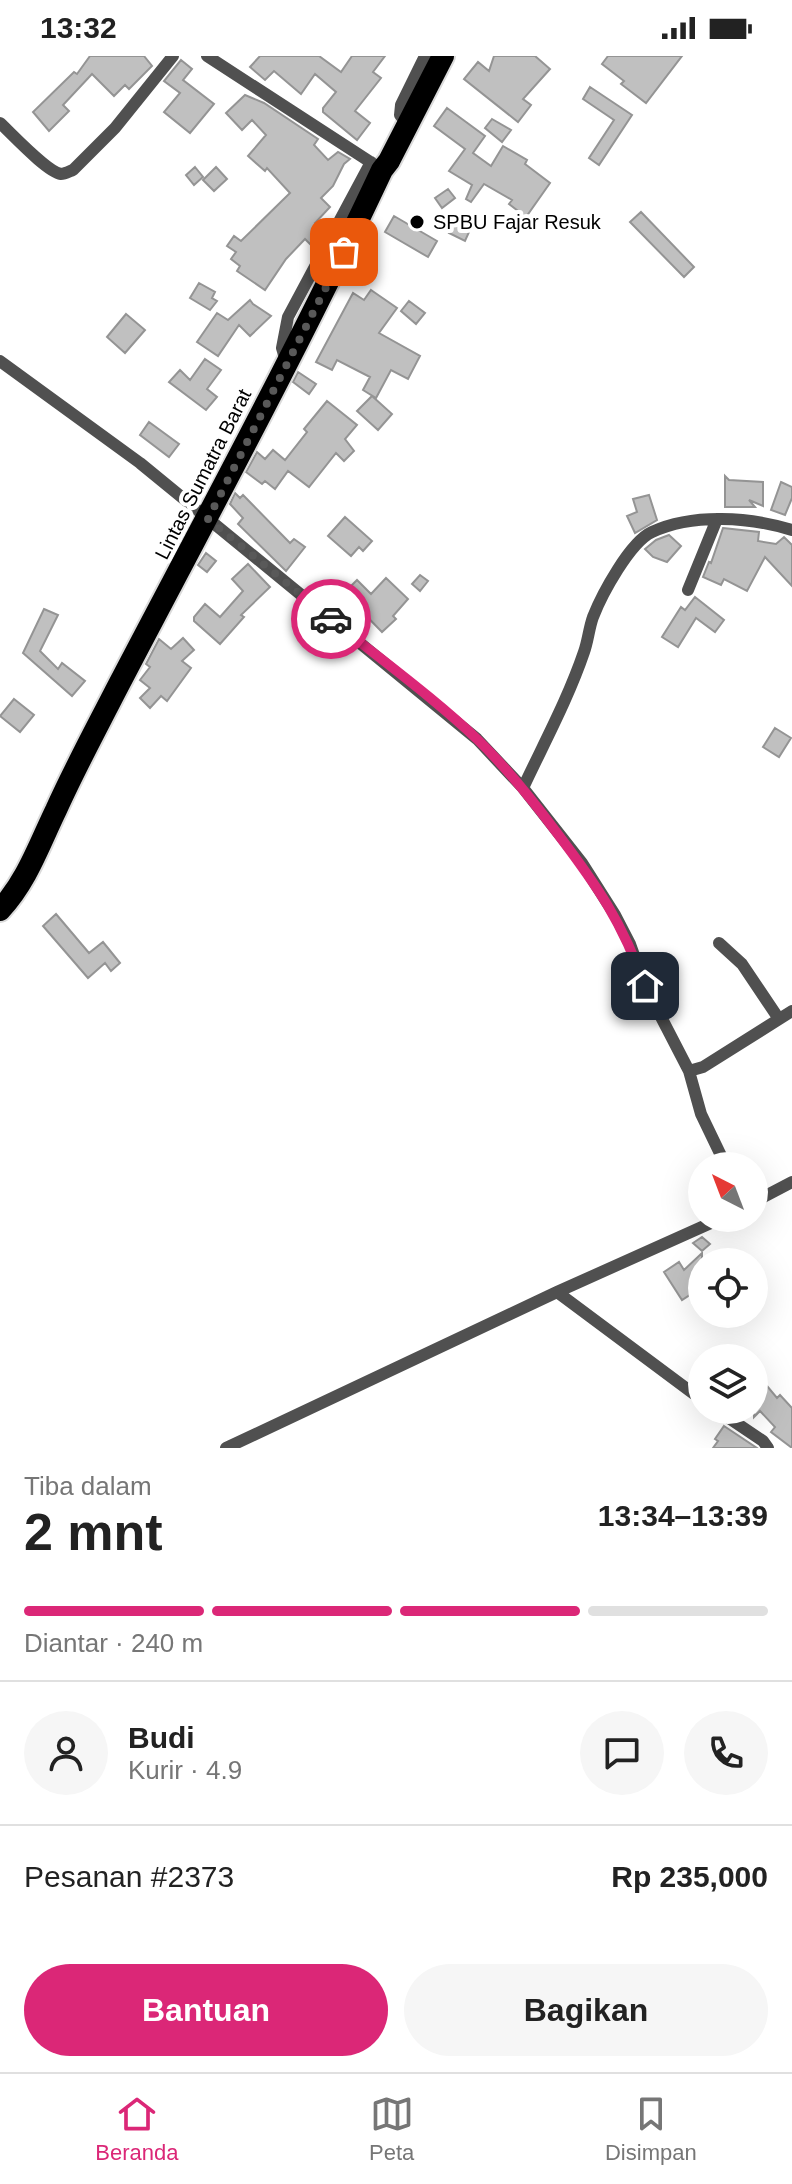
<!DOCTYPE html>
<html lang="id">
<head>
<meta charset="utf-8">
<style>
  body { margin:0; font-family:Helvetica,sans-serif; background:#f6f6f6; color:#222; height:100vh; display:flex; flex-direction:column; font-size:30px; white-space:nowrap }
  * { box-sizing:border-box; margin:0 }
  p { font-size:26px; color:#767676 }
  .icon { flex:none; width:44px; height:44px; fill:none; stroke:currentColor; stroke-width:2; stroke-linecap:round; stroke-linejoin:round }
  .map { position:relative; height:1392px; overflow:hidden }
  .sheet { display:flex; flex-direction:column; background:#fff; flex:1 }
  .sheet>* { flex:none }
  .needle { width:52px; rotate:318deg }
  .controls { position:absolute; left:688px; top:1096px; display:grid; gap:16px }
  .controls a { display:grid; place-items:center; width:80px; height:80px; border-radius:50%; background:#fff; box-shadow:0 8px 32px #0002; font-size:40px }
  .pin { position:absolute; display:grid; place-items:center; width:68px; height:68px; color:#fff; margin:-34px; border-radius:16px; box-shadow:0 4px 12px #0006 }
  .courier { position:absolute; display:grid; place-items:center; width:80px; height:80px; margin:-40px; border:6px solid #db2777; border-radius:50%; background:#fff; color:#222; box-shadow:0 2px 10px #0007 }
  .summary em { font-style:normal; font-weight:800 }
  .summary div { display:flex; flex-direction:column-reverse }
  .summary { display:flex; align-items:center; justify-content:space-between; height:136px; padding:0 24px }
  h1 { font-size:52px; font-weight:800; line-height:60px }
  .bar { display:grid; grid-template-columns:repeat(4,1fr); gap:12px 8px; align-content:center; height:96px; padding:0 24px }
  .bar i { height:10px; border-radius:6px; background:#e0e0e0 }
  .bar .selected { background:#db2777 }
  .bar p { grid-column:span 4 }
  .line { display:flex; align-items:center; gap:20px; padding:0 24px; border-top:2px solid #e0e0e0 }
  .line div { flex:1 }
  .round { display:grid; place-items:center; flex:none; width:84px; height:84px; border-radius:42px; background:#f6f6f6 }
  .primary-button { display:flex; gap:16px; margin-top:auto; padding:16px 24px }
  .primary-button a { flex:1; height:92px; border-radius:48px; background:#db2777; color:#fff; font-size:32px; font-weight:800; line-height:92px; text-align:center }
  .primary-button a+a { background:#f6f6f6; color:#222 }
  .status { display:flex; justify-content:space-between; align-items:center; height:56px; padding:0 40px; background:#fff; direction:ltr }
  .status svg { height:22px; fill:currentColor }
  .tab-bar { display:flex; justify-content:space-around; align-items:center; height:112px; border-top:2px solid #e0e0e0; background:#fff; font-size:22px; color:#767676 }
  .tab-bar a { display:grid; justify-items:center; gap:4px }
  .tab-bar .selected { color:#db2777 }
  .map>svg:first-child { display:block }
  .building { fill:#c0c0c0; stroke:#949494; stroke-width:2 }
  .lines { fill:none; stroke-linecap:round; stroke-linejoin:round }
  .highway-casing { stroke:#dbdbdb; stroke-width:26 }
  .street { stroke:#505050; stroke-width:12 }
  .highway { stroke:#000; stroke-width:22 }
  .done { stroke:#595959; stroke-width:8; stroke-dasharray:0 14.4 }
  .route { stroke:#db2777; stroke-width:10 }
  .poi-dot { fill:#000; stroke:#fff; stroke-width:3 }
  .labels { text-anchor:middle; stroke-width:8; stroke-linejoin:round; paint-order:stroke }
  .poi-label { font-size:20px; fill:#000; stroke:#fff; text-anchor:start }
  .street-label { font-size:20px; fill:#000; stroke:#fff }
</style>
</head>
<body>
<div class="status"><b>13:32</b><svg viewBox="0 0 49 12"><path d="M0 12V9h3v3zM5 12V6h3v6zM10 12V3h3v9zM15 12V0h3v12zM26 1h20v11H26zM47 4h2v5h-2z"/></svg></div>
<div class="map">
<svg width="792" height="1392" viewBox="0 0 792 1392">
  <rect width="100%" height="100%" fill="#fff"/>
  <path class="building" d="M 90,0 L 144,0 L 152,10 L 129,33 L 125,29 L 114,40 L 92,18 L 63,49 L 69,55 L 49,75 L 33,56 L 74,16 L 77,18 Z
    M 260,0 L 319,0 L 341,16 L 352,0 L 385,0 L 373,16 L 381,22 L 355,55 L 370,67 L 357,84 L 323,56 L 323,52 L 336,36 L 315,18 L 301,38 L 274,15 L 265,24 L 250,11 Z
    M 494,0 L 535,0 L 550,13 L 523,43 L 531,49 L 518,66 L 464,23 L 478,6 L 489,15 Z
    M 608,0 L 682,0 L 646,47 L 621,28 L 624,25 L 602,8 Z
    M 181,4 L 192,13 L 183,24 L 214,48 L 190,77 L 164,56 L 180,37 L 164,25 Z
    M 590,31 L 632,59 L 599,109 L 589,102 L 614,64 L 583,43 Z
    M 245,39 L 264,47 L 318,83 L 314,89 L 328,104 L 338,96 L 350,103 L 344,108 L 333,130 L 321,142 L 330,151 L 315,167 L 320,172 L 312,190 L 305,183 L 286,203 L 265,234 L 237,215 L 240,210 L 231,203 L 236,196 L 227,190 L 234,180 L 241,185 L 290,137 L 267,112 L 265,115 L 248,100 L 266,79 L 252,64 L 242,74 L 226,57 Z
    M 447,52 L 485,80 L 473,97 L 491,110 L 503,90 L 527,104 L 525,108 L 550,127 L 526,161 L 509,148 L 512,144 L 484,128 L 471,146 L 466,143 L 472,129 L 449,115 L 465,93 L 434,70 Z
    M 492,63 L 511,74 L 502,86 L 485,72 Z
    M 195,111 L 203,121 L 194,129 L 186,119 Z
    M 216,111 L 227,123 L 214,135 L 203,124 Z
    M 448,133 L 455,142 L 442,152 L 435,142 Z
    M 641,156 L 694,211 L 684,221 L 630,166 Z
    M 459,158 L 474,165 L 465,185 L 449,177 Z
    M 394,160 L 437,185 L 428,201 L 385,176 Z
    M 199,227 L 215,236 L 212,242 L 217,245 L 210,254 L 190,242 Z
    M 371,234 L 397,252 L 379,277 L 420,300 L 408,323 L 391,314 L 376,342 L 363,334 L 370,321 L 337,304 L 332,314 L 316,306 L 353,237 L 364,244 Z
    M 250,244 L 253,248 L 271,260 L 250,280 L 239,269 L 218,300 L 197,286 L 217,257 L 228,264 Z
    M 409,245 L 425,257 L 416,268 L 401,255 Z
    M 126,258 L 145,274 L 125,297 L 107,281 Z
    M 205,303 L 221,314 L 207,333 L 217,341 L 206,354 L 169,326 L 180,314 L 190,324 Z
    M 298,316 L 316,328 L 309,338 L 293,326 Z
    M 372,340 L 392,358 L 378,374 L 357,355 Z
    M 327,345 L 357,369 L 345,383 L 354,395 L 344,405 L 336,397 L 309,431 L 288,415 L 275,433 L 265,425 L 262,428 L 246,416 L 257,396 L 265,403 L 273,394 L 285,404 L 307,376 L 304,373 Z
    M 149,366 L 179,388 L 169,401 L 140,379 Z
    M 725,420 L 729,424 L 763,426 L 763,450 L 749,444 L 755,451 L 725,451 Z
    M 781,426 L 792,431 L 792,442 L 785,459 L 771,454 Z
    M 235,437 L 240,442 L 243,439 L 290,487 L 294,483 L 305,491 L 286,515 L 238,468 L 243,462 L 230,448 Z
    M 649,439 L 657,464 L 635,477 L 627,460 L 637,456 L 633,443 Z
    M 345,461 L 372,485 L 363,495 L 359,491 L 351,500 L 328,480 Z
    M 723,472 L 759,476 L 758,485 L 776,488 L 784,481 L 792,489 L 792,530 L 765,501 L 747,535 L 724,523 L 721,529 L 703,521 L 709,506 L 711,507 Z
    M 669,479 L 681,490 L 667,506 L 653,501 L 645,493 L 656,484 Z
    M 206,497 L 216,505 L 207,516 L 198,509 Z
    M 248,508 L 270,531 L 241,559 L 244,561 L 220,588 L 194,565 L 194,561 L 205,548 L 220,561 L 243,535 L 232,523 Z
    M 420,519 L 428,525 L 420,535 L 412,528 Z
    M 386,522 L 408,543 L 393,560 L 396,563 L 382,576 L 344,537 L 357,524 L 371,538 Z
    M 695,541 L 724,564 L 715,576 L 696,562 L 678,591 L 662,581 L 681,551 L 685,554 Z
    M 44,553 L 58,559 L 40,595 L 58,613 L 62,607 L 85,625 L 72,640 L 23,597 Z
    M 183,582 L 194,594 L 182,605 L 191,612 L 167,645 L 161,640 L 150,652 L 140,642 L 150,632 L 140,624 L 150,611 L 146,608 L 159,583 L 171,593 Z
    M 14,643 L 34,659 L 20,676 L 0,660 Z
    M 775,672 L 791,682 L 779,701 L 763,691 Z
    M 56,858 L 89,897 L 103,886 L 120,907 L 111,915 L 105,907 L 88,922 L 43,870 Z
    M 702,1181 L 710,1188 L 702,1195 L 693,1187 Z
    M 702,1197 L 702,1231 L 682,1244 L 664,1216 L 679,1206 L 684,1214 Z
    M 762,1324 L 777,1342 L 780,1339 L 792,1352 L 792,1392 L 771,1376 L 775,1371 L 760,1355 L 754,1361 L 754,1331 Z
    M 724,1370 L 757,1392 L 713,1392 L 718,1385 L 715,1383 Z"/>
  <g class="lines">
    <defs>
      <path id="highway" d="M 0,854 C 27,825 39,789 56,754 C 74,714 95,675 115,636 C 206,462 299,291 382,114 L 389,105 L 443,0"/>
    </defs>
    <use href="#highway" class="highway-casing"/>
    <path class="street" d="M 207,0 L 375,109
      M 0,67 C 12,78 47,116 61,118 C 65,118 70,115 73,114 L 115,72 L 173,0
      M 408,68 L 400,59 L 401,49 L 425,0
      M 0,305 L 140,407 L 477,683 L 523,732 L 582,807 L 615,859 L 630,888 L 645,930 L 689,1015 L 703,1011 L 792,955
      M 286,305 L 282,292 L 288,261 L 371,106
      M 688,534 L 717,463
      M 523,732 C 544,687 568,643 584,596 C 588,585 589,572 593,561 C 602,538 630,486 652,476 C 693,457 750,461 792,474
      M 719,887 L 742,908 L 779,963
      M 689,1015 L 701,1058 L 726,1110
      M 754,1146 L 792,1126
      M 557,1236 L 702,1344
      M 717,1354 L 763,1385 L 768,1392
      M 226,1392 L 557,1236 L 722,1162"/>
    <use href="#highway" class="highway"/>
  </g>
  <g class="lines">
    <path class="done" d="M 331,563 L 208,463 L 344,196"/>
    <path class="route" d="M 331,563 C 380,603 433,641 478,684 C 508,713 533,745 557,777 C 598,831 622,866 645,930"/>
  </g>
  <circle class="poi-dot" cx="417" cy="166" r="8"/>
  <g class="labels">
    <g class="poi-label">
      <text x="433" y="173">SPBU Fajar Resuk</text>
    </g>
    <g class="street-label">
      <text transform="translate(203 418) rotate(-63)" y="7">Lintas Sumatra Barat</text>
    </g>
  </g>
</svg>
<div class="controls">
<a><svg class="needle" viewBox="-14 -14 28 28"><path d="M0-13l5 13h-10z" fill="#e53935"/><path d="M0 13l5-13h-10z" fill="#767676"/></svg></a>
<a><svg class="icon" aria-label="locate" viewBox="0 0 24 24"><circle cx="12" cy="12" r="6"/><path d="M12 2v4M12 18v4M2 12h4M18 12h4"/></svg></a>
<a><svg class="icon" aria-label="layers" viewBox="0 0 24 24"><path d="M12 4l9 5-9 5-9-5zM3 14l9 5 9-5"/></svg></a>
</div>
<div class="pin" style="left:344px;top:196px;background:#ea580c"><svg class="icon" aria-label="bag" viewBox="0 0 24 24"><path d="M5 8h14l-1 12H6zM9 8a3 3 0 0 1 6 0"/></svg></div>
<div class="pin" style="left:645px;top:930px;background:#1f2937"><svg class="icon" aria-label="home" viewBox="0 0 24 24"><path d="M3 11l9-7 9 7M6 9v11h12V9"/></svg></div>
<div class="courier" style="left:331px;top:563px"><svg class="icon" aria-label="car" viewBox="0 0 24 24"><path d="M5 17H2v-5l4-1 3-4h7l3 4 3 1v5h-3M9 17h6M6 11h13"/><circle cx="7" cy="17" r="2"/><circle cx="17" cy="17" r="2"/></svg></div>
</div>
<section class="sheet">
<div class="summary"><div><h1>2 mnt</h1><p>Tiba dalam</p></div><em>13:34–13:39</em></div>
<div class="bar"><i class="selected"></i><i class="selected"></i><i class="selected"></i><i></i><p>Diantar · 240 m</p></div>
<div class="line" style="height:144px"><a class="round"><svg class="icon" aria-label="person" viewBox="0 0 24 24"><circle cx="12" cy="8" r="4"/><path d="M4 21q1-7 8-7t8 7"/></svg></a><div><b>Budi</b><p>Kurir · 4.9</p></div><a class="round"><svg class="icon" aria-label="chat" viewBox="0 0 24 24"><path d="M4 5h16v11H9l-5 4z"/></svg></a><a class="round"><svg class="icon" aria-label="phone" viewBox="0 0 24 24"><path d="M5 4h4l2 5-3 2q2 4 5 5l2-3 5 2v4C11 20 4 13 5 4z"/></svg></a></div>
<div class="line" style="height:104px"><div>Pesanan #2373</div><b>Rp 235,000</b></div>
<div class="primary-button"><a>Bantuan</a><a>Bagikan</a></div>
</section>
<nav class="tab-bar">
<a class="selected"><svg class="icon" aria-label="home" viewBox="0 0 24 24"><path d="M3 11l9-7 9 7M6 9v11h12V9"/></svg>Beranda</a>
<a><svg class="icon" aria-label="map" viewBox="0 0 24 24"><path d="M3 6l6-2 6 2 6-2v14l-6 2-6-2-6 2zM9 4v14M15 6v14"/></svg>Peta</a>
<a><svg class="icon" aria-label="saved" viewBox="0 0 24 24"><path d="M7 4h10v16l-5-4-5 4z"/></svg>Disimpan</a>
</nav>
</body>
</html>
